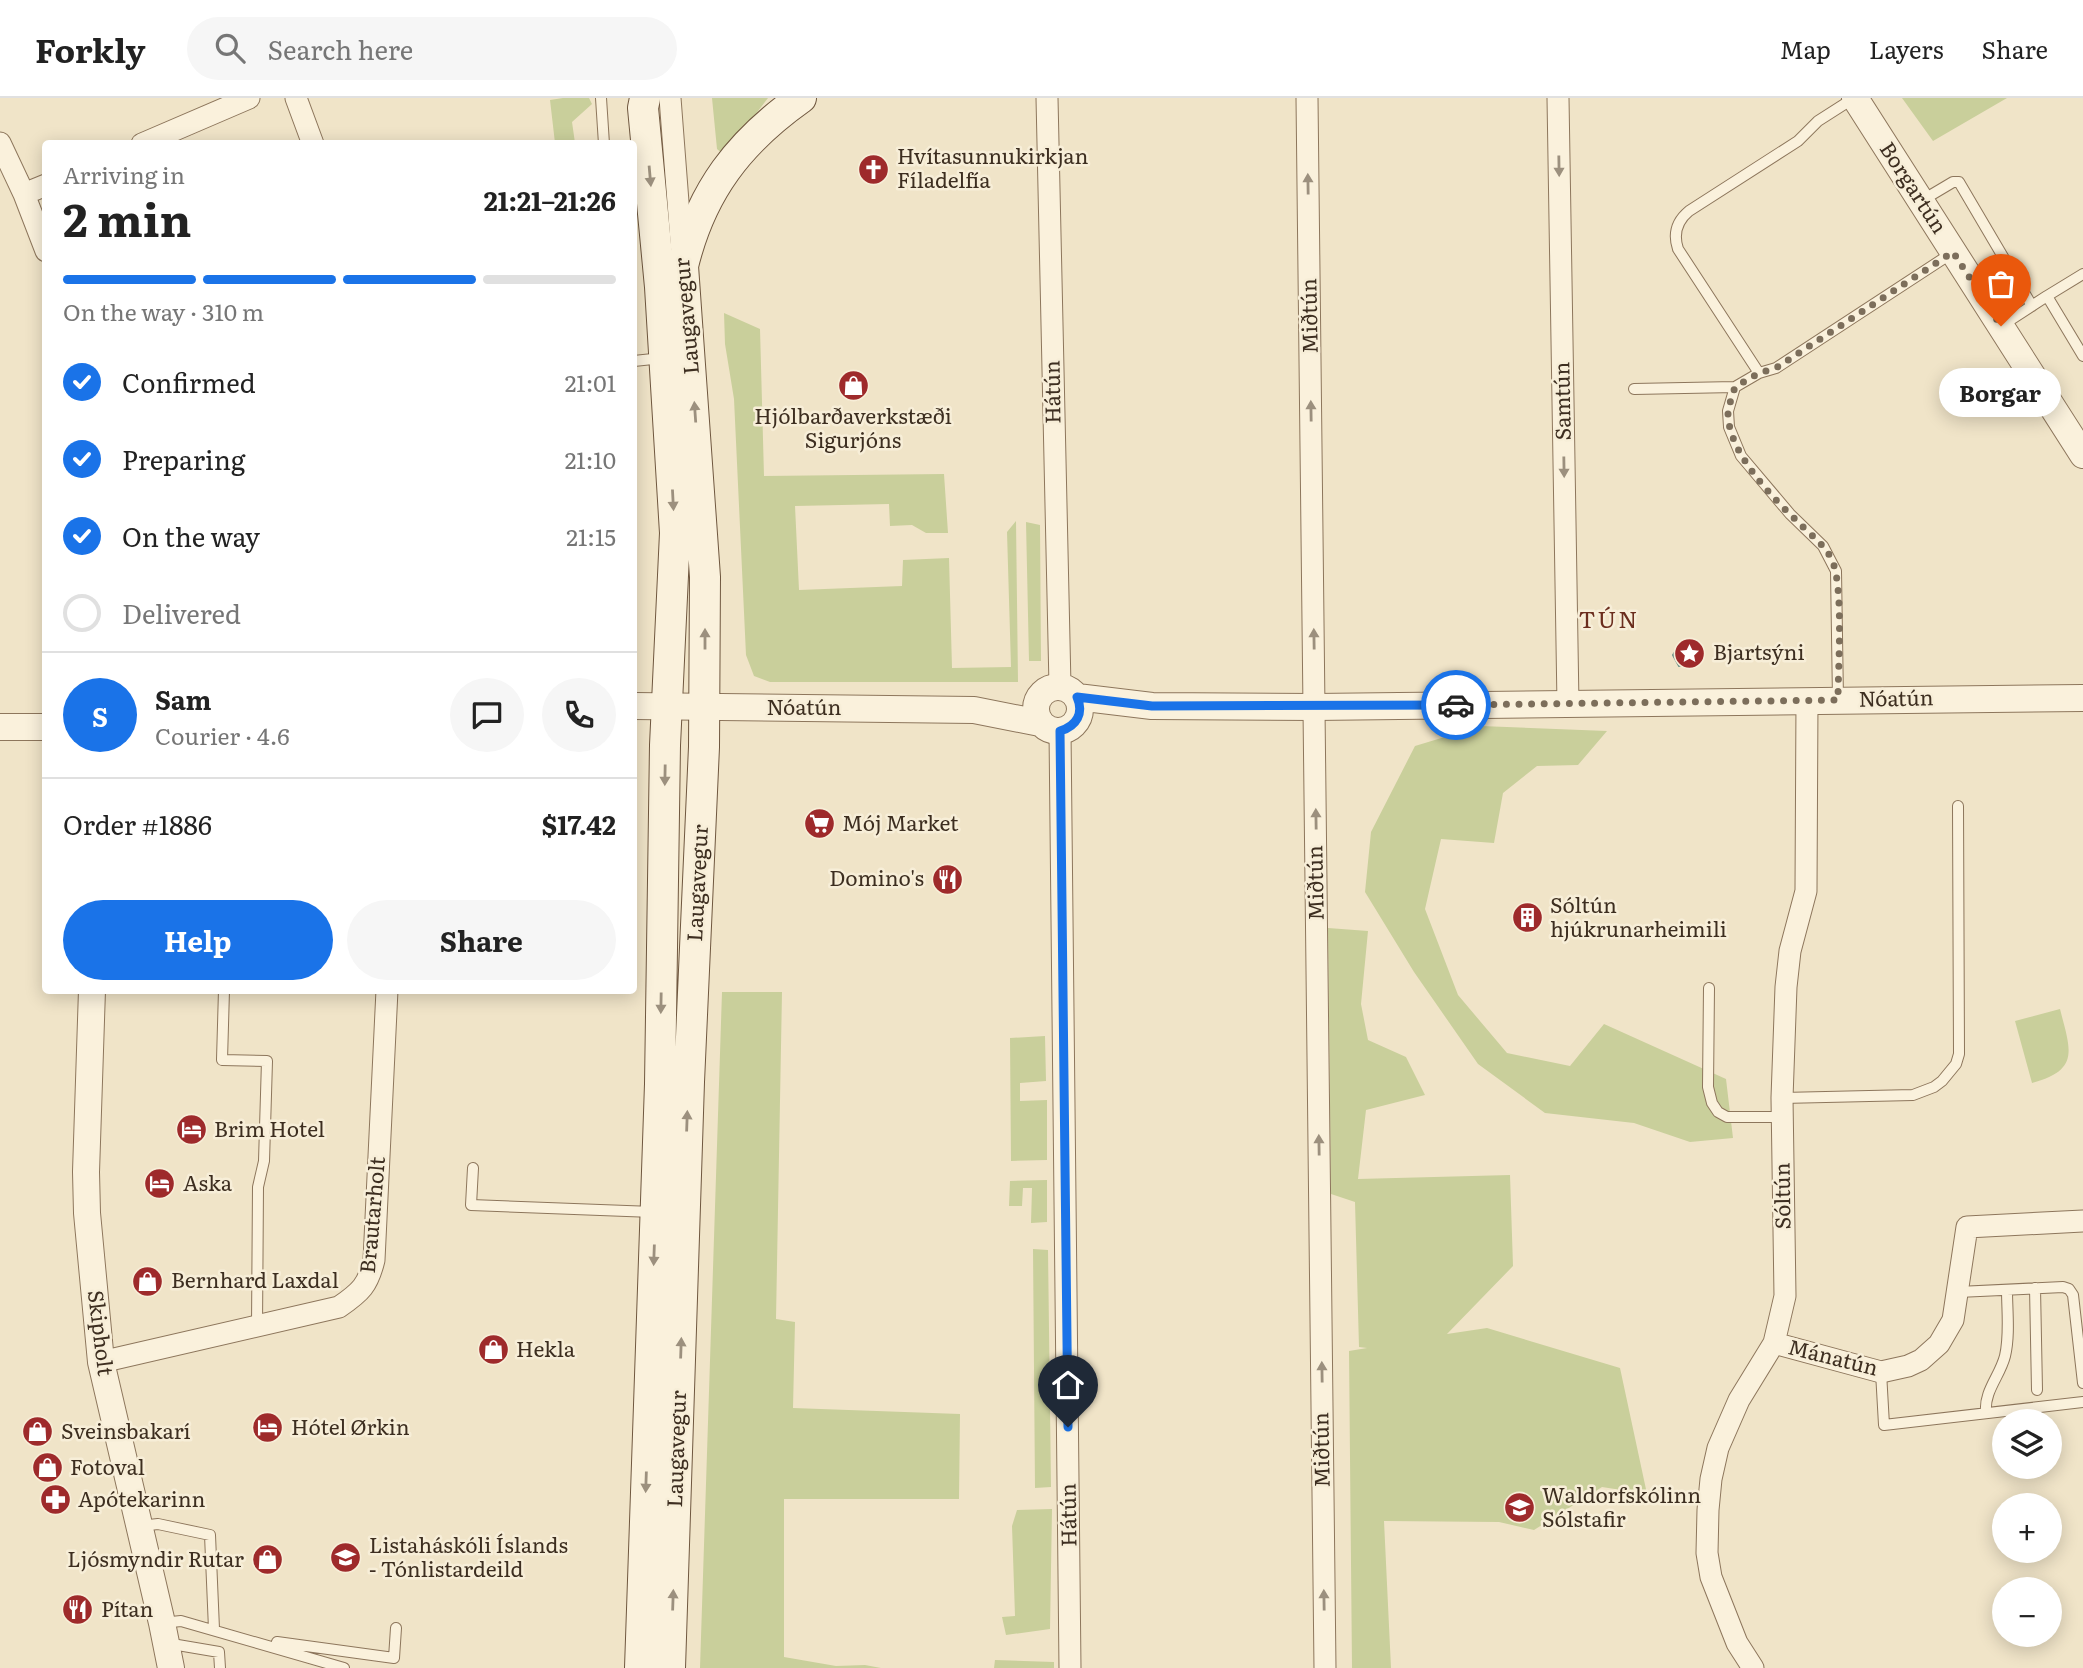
<!DOCTYPE html>
<html lang="en">
<head>
<meta charset="utf-8">
<style>
  body { margin:0; font-family:Literata,serif; background:#f6f6f6; color:#222; height:100vh; display:flex; flex-direction:column; font-size:26px; white-space:nowrap }
  * { box-sizing:border-box; margin:0 }
  p { font-size:23px; color:#767676 }
  .icon { flex:none; width:38px; height:38px; fill:none; stroke:currentColor; stroke-width:2; stroke-linecap:round; stroke-linejoin:round }
  .map { position:relative; flex:1; overflow:hidden }
  .drawer { position:absolute; left:42px; top:42px; width:595px; height:854px; display:flex; flex-direction:column; background:#fff; border-radius:7px; box-shadow:0 4px 18px #0003 }
  .drawer>* { flex:none }
  .tools { position:absolute; left:1992px; top:1311px; display:grid; gap:14px }
  .tools a { display:grid; place-items:center; width:70px; height:70px; border-radius:50%; background:#fff; box-shadow:0 4px 18px #0003; font-size:35px }
  .pin { position:absolute; display:grid; place-items:center; width:60px; height:60px; color:#fff; margin:-72px -30px; border-radius:50% 50% 50% 0; rotate:-45deg; box-shadow:0 0 7px #0007 }
  .pin .icon { rotate:45deg }
  .courier { position:absolute; display:grid; place-items:center; width:70px; height:70px; margin:-35px; border:5px solid #1a73e8; border-radius:50%; background:#fff; color:#222; box-shadow:0 2px 9px #0007 }
  .bubble { position:absolute; height:49px; border-radius:24px; background:#fff; box-shadow:0 4px 18px #0003; font-size:23px; font-weight:700; line-height:49px; text-align:center }
  .summary em { font-style:normal; font-weight:700 }
  .summary div { display:flex; flex-direction:column-reverse }
  .summary { display:flex; align-items:center; justify-content:space-between; height:119px; padding:0 21px }
  h1 { font-size:46px; font-weight:700; line-height:52px }
  .bar { display:grid; grid-template-columns:repeat(4,1fr); gap:10px 7px; align-content:center; height:84px; padding:0 21px }
  .bar i { height:9px; border-radius:5px; background:#e0e0e0 }
  .bar .current { background:#1a73e8 }
  .bar p { grid-column:span 4 }
  .line { display:flex; align-items:center; gap:18px; padding:0 21px; border-top:2px solid #e0e0e0 }
  .line div { flex:1 }
  .round { display:grid; place-items:center; flex:none; width:74px; height:74px; border-radius:37px; background:#f6f6f6 }
  ol { padding:0 21px; list-style:none }
  li { display:flex; align-items:center; gap:21px; height:77px }
  li p { margin-inline-start:auto }
  li .icon { padding:7px; border-radius:50%; background:#1a73e8; color:#fff; stroke-width:4 }
  li:last-child { color:#767676 }
  li i { width:38px; height:38px; border:4px solid #e0e0e0; border-radius:50% }
  .button { display:flex; gap:14px; margin-top:auto; padding:14px 21px }
  .button a { flex:1; height:80px; border-radius:42px; background:#1a73e8; color:#fff; font-size:28px; font-weight:700; line-height:80px; text-align:center }
  .button a+a { background:#f6f6f6; color:#222 }
  header { display:flex; align-items:center; gap:42px; box-sizing:border-box; height:98px; padding:0 35px; background:#fff; border-bottom:2px solid #e0e0e0 }
  header strong { font-size:33px }
  nav { display:flex; gap:38px; margin-inline-start:auto; font-size:24px }
  .search { width:490px; height:63px; background:#f6f6f6; display:flex; align-items:center; gap:18px; box-sizing:border-box; padding:0 24px; border-radius:38px; color:#767676; font-size:26px }
  .map>svg:first-child { display:block }
  .green { fill:#c9cf9b }
  .water { fill:#a9c4bc; stroke:#6f938a; stroke-width:2 }
  .lines { fill:none; stroke-linecap:round; stroke-linejoin:round }
  .service-casing { stroke:#8d765c; stroke-width:12 }
  .minor-casing { stroke:#8d765c; stroke-width:23 }
  .tertiary-casing { stroke:#8d765c; stroke-width:28 }
  .secondary-casing { stroke:#6f573f; stroke-width:32 }
  .service { stroke:#faf1dc; stroke-width:10 }
  .minor { stroke:#faf1dc; stroke-width:21 }
  .tertiary { stroke:#faf1dc; stroke-width:26 }
  .secondary { stroke:#faf1dc; stroke-width:30 }
  .oneway { fill:#9c907e }
  .done { stroke:#7c6e5b; stroke-width:7; stroke-dasharray:0 12.6 }
  .route { stroke:#1a73e8; stroke-width:9 }
  .labels { text-anchor:middle; stroke-width:5; stroke-linejoin:round; paint-order:stroke }
  .poi-label { font-size:21px; fill:#3d2e20; stroke:#f7eed8; text-anchor:start }
  .street-label { font-size:21px; fill:#3d2e20; stroke:#f7eed8 }
  .neighbourhood-label { font-size:23px; letter-spacing:2px; fill:#6b2e1e; stroke:#f7eed8 }
</style>
</head>
<body>
<header>
<strong>Forkly</strong>
<div class="search"><svg class="icon" aria-label="search" viewBox="0 0 24 24"><circle cx="10" cy="10" r="6"/><path d="M15 15l6 6"/></svg>Search here</div>
<nav><a>Map</a><a>Layers</a><a>Share</a></nav>
</header>
<div class="map">
<svg width="2083" height="1570" viewBox="0 0 2083 1570">
  <rect width="100%" height="100%" fill="#f0e4c8"/>
  <path class="green" d="M 563,0 L 589,0 L 592,6 L 572,24 L 575,45 L 555,45 L 550,2 Z
    M 712,0 L 768,0 L 724,57 L 717,51 Z
    M 1902,0 L 2007,0 L 1933,43 Z
    M 724,215 L 760,231 L 764,378 L 944,376 L 948,435 L 926,435 L 912,427 L 890,428 L 889,406 L 795,408 L 799,492 L 902,488 L 903,462 L 949,460 L 952,570 L 1011,569 L 1007,434 L 1016,423 L 1018,584 L 770,584 L 754,578 L 746,557 L 734,301 L 725,246 Z
    M 1026,424 L 1040,427 L 1041,563 L 1029,563 Z
    M 1481,628 L 1607,633 L 1578,667 L 1537,668 L 1503,695 L 1494,745 L 1441,741 L 1425,811 L 1458,897 L 1507,955 L 1570,968 L 1604,926 L 1726,981 L 1733,1040 L 1690,1044 L 1634,1025 L 1545,1015 L 1478,966 L 1414,874 L 1365,794 L 1371,734 L 1415,648 Z
    M 1328,830 L 1368,833 L 1361,906 L 1368,942 L 1406,959 L 1425,997 L 1366,1012 L 1358,1081 L 1510,1077 L 1513,1168 L 1447,1236 L 1487,1230 L 1620,1270 L 1647,1396 L 1602,1389 L 1534,1432 L 1499,1424 L 1384,1423 L 1391,1570 L 1352,1570 L 1349,1253 L 1367,1250 L 1359,1249 L 1355,1104 L 1331,1096 Z
    M 722,894 L 782,894 L 776,1221 L 795,1224 L 793,1310 L 960,1316 L 959,1401 L 784,1401 L 784,1559 L 836,1568 L 865,1567 L 881,1570 L 700,1570 Z
    M 2060,911 C 2070,951 2081,972 2032,985 L 2015,923 Z
    M 1045,938 L 1046,983 L 1020,985 L 1020,1003 L 1047,1002 L 1047,1062 L 1011,1063 L 1010,940 Z
    M 1047,1082 L 1047,1124 L 1031,1125 L 1032,1090 L 1023,1090 L 1022,1108 L 1009,1108 L 1010,1083 Z
    M 1033,1151 L 1048,1152 L 1051,1389 L 1035,1390 Z
    M 1052,1411 L 1050,1531 L 1006,1537 L 1002,1519 L 1015,1518 L 1012,1428 L 1017,1412 Z
    M 995,1562 L 1054,1564 L 1054,1570 L 994,1570 Z"/>
  <path class="water" d="M 1685,546 L 1699,548 L 1703,552 L 1703,557 L 1698,565 L 1679,568 L 1673,557 L 1679,548 Z"/>
  <g class="lines">
    <defs>
      <path id="service" d="M 601,0 L 604,46
        M 1921,103 L 1953,84 L 1959,84 L 2032,208
        M 2047,198 L 2083,176
        M 2001,228 L 2047,198 L 2083,258
        M 634,263 L 662,260
        M 1759,275 L 1678,151 C 1673,136 1677,123 1689,113 L 1798,43 L 1818,23 L 1854,0
        M 1735,289 L 1759,275 L 1776,270 L 1952,155
        M 1634,291 L 1735,289 L 1728,313 L 1729,329 L 1741,358 L 1790,416 L 1823,448 L 1836,473 L 1838,602
        M 1709,890 L 1708,989 L 1712,1005 L 1718,1014 L 1727,1019 L 1783,1019
        M 224,892 L 222,962 L 267,963 L 264,1063 L 258,1089 L 257,1228
        M 1782,1000 L 1913,997 L 1934,989 L 1942,983 L 1956,966 L 1959,956 L 1958,708
        M 473,1070 L 471,1107 L 653,1114
        M 2035,1190 L 2037,1292
        M 1958,1194 L 2063,1189 L 2069,1191 L 2073,1197 L 2083,1285
        M 1881,1274 L 1884,1327 L 2083,1304
        M 1986,1314 C 1984,1293 2000,1278 2005,1258 C 2010,1237 2007,1213 2007,1192
        M 140,1428 L 158,1426 L 210,1437 L 214,1531
        M 162,1525 L 181,1523 L 344,1570
        M 277,1544 L 394,1560 L 396,1530
        M 166,1545 L 219,1554 L 220,1570"/>
      <path id="minor" d="M 296,0 L 313,46
        M 670,0 L 682,156
        M 1047,0 L 1060,588
        M 1307,0 L 1325,1570
        M 1558,0 L 1568,606
        M 0,45 L 24,96 L 46,153
        M 142,46 L 249,0
        M 24,96 L 46,87
        M 1060,633 L 1070,1570
        M 1774,1245 L 1881,1274 L 1908,1268 L 1921,1262 L 1939,1246 L 1953,1222 L 1967,1129 L 2083,1123
        M 101,1264 L 339,1209 C 361,1194 368,1187 374,1162 L 387,892
        M 1753,1570 L 1737,1545 L 1711,1479 L 1707,1455 L 1708,1412 L 1711,1381 L 1718,1350 L 1739,1302 L 1774,1245 L 1785,1198 L 1782,1000 L 1786,889 L 1790,853 L 1806,793 L 1807,603"/>
      <path id="tertiary" d="M 1855,0 L 2083,357
        M1036 611a22 22 0 1 1 44 0a22 22 0 1 1-44 0Z
        M 1077,599 L 1152,608 L 1315,609 L 2083,600
        M 634,608 L 974,612 L 1040,625
        M 0,629 L 46,629
        M 92,892 L 86,1074 L 87,1115 L 101,1264 L 162,1525 L 171,1570"/>
      <path id="secondary" d="M 640,1570 L 660,986 L 665,647 L 675,435 L 660,189 L 643,10 L 645,0
        M 670,1570 L 689,984 L 704,649 L 705,479 L 683,168 C 701,93 739,44 801,0"/>
    </defs>
    <use href="#service" class="service-casing"/>
    <use href="#minor" class="minor-casing"/>
    <use href="#tertiary" class="tertiary-casing"/>
    <use href="#secondary" class="secondary-casing"/>
    <use href="#service" class="service"/>
    <use href="#minor" class="minor"/>
    <use href="#tertiary" class="tertiary"/>
    <use href="#secondary" class="secondary"/>
  </g>
  <defs><path id="oneway-solid" d="M-6-.8H1V-3.2L6.5 0L1 3.2V.8H-6Z" transform="scale(1.75)"/></defs>
  <g class="oneway">
    <use href="#oneway-solid" transform="translate(1559 68) rotate(89)"/>
    <use href="#oneway-solid" transform="translate(650 78) rotate(85)"/>
    <use href="#oneway-solid" transform="translate(1308 86) rotate(-91)"/>
    <use href="#oneway-solid" transform="translate(1311 313) rotate(-91)"/>
    <use href="#oneway-solid" transform="translate(695 314) rotate(-94)"/>
    <use href="#oneway-solid" transform="translate(1564 369) rotate(89)"/>
    <use href="#oneway-solid" transform="translate(673 402) rotate(87)"/>
    <use href="#oneway-solid" transform="translate(705 541) rotate(-90)"/>
    <use href="#oneway-solid" transform="translate(1314 541) rotate(-91)"/>
    <use href="#oneway-solid" transform="translate(665 677) rotate(91)"/>
    <use href="#oneway-solid" transform="translate(1316 721) rotate(-91)"/>
    <use href="#oneway-solid" transform="translate(661 905) rotate(91)"/>
    <use href="#oneway-solid" transform="translate(687 1023) rotate(-88)"/>
    <use href="#oneway-solid" transform="translate(1319 1047) rotate(-91)"/>
    <use href="#oneway-solid" transform="translate(654 1157) rotate(92)"/>
    <use href="#oneway-solid" transform="translate(681 1250) rotate(-88)"/>
    <use href="#oneway-solid" transform="translate(1322 1274) rotate(-91)"/>
    <use href="#oneway-solid" transform="translate(646 1384) rotate(92)"/>
    <use href="#oneway-solid" transform="translate(673 1502) rotate(-88)"/>
    <use href="#oneway-solid" transform="translate(1324 1502) rotate(-91)"/>
  </g>
  <g class="lines">
    <path class="done" d="M 1456,607 L 1838,602 C 1838,569 1844,490 1832,462 C 1825,447 1812,438 1800,426 C 1773,400 1728,355 1728,315 C 1729,307 1732,298 1735,289 L 1759,275 L 1776,270 L 1953,154 L 2001,228"/>
    <path class="route" d="M 1068,1329 L 1060,633 C 1077,628 1084,615 1077,599 L 1152,608 L 1456,607"/>
  </g>
  <defs>
    <symbol id="church-disc" viewBox="-11 -11 22 22"><circle r="9.5" fill="#9e2a2b" stroke="#f7eed8"/><path d="M-1.2-6h2.4v3.5h3.3v2.4h-3.3V6h-2.4V-.1h-3.3v-2.4h3.3Z" fill="#fff"/></symbol>
    <symbol id="shop-disc" viewBox="-11 -11 22 22"><circle r="9.5" fill="#9e2a2b" stroke="#f7eed8"/><path d="M-5-2.5h2.3a2.7 3.5 0 0 1 5.4 0H5L5.5 6h-11ZM-1.5-2.5h3a1.5 2.3 0 0 0-3 0Z" fill="#fff"/></symbol>
    <symbol id="sight-disc" viewBox="-11 -11 22 22"><circle r="9.5" fill="#9e2a2b" stroke="#f7eed8"/><path d="M0-6L1.8-2.2L6-1.7L2.9 1.2L3.7 5.4L0 3.3L-3.7 5.4L-2.9 1.2L-6-1.7L-1.8-2.2Z" fill="#fff"/></symbol>
    <symbol id="supermarket-disc" viewBox="-11 -11 22 22"><circle r="9.5" fill="#9e2a2b" stroke="#f7eed8"/><path d="M-6-5.5h2.5l.6 2H6L4.5 2H-2.5L-4.4-4H-6ZM-1.5 3.2a1.3 1.3 0 1 0 .1 0ZM3 3.2a1.3 1.3 0 1 0 .1 0Z" fill="#fff"/></symbol>
    <symbol id="restaurant-disc" viewBox="-11 -11 22 22"><circle r="9.5" fill="#9e2a2b" stroke="#f7eed8"/><path d="M-5-6h1v4h1v-4h1v4h1v-4h1v5L-1.5 .5V6h-2V.5L-5-1ZM5-6V6H3V1.5H1.5Q1.5-4 5-6Z" fill="#fff"/></symbol>
    <symbol id="building-disc" viewBox="-11 -11 22 22"><circle r="9.5" fill="#9e2a2b" stroke="#f7eed8"/><path d="M-4-6H4V6H1V3H-1V6H-4ZM-2.5-4.3h1.7v1.8h-1.7ZM.8-4.3h1.7v1.8H.8ZM-2.5-1h1.7V.8h-1.7ZM.8-1h1.7V.8H.8Z" fill="#fff"/></symbol>
    <symbol id="hotel-disc" viewBox="-11 -11 22 22"><circle r="9.5" fill="#9e2a2b" stroke="#f7eed8"/><path d="M-6-4.5h1.5V1H6V5H4.5V3h-9V5H-6ZM-4 0a1.8 1.8 0 1 1 3.6 0ZM.5 0V-2.5h3Q6-2.5 6 0Z" fill="#fff"/></symbol>
    <symbol id="pharmacy-disc" viewBox="-11 -11 22 22"><circle r="9.5" fill="#9e2a2b" stroke="#f7eed8"/><path d="M-2-6h4v4h4v4h-4v4h-4v-4h-4v-4h4Z" fill="#fff"/></symbol>
    <symbol id="school-disc" viewBox="-11 -11 22 22"><circle r="9.5" fill="#9e2a2b" stroke="#f7eed8"/><path d="M0-5L7-2L0 1L-7-2ZM-4 1L0 2.5L4 1V4Q0 6-4 4Z" fill="#fff"/></symbol>
    <symbol id="university-disc" viewBox="-11 -11 22 22"><circle r="9.5" fill="#9e2a2b" stroke="#f7eed8"/><path d="M0-5L7-2L0 1L-7-2ZM-4 1L0 2.5L4 1V4Q0 6-4 4Z" fill="#fff"/></symbol>
  </defs>
  <g fill-rule="evenodd">
    <use href="#church-disc" x="856" y="54" width="35" height="35"/>
    <use href="#shop-disc" x="836" y="270" width="35" height="35"/>
    <use href="#sight-disc" x="1672" y="538" width="35" height="35"/>
    <use href="#supermarket-disc" x="802" y="708" width="35" height="35"/>
    <use href="#restaurant-disc" x="930" y="764" width="35" height="35"/>
    <use href="#building-disc" x="1510" y="802" width="35" height="35"/>
    <use href="#hotel-disc" x="174" y="1014" width="35" height="35"/>
    <use href="#hotel-disc" x="142" y="1068" width="35" height="35"/>
    <use href="#shop-disc" x="130" y="1166" width="35" height="35"/>
    <use href="#shop-disc" x="476" y="1234" width="35" height="35"/>
    <use href="#hotel-disc" x="250" y="1312" width="35" height="35"/>
    <use href="#shop-disc" x="20" y="1316" width="35" height="35"/>
    <use href="#shop-disc" x="30" y="1352" width="35" height="35"/>
    <use href="#pharmacy-disc" x="38" y="1384" width="35" height="35"/>
    <use href="#school-disc" x="1502" y="1392" width="35" height="35"/>
    <use href="#university-disc" x="328" y="1442" width="35" height="35"/>
    <use href="#shop-disc" x="250" y="1444" width="35" height="35"/>
    <use href="#restaurant-disc" x="60" y="1494" width="35" height="35"/>
  </g>
  <g class="labels">
    <g class="poi-label">
      <text x="897" y="66">Hvítasunnukirkjan<tspan x="897" dy="24">Fíladelfía</tspan></text>
      <text x="853" y="326" text-anchor="middle">Hjólbarðaverkstæði<tspan x="853" dy="24">Sigurjóns</tspan></text>
      <text x="1713" y="562">Bjartsýni</text>
      <text x="842" y="733">Mój Market</text>
      <text x="924" y="788" text-anchor="end">Domino's</text>
      <text x="1550" y="815">Sóltún<tspan x="1550" dy="24">hjúkrunarheimili</tspan></text>
      <text x="214" y="1039">Brim Hotel</text>
      <text x="183" y="1093">Aska</text>
      <text x="171" y="1190">Bernhard Laxdal</text>
      <text x="516" y="1259">Hekla</text>
      <text x="291" y="1337">Hótel Ørkin</text>
      <text x="61" y="1341">Sveinsbakarí</text>
      <text x="70" y="1377">Fotoval</text>
      <text x="1542" y="1405">Waldorfskólinn<tspan x="1542" dy="24">Sólstafir</tspan></text>
      <text x="78" y="1409">Apótekarinn</text>
      <text x="369" y="1455">Listaháskóli Íslands<tspan x="369" dy="24">- Tónlistardeild</tspan></text>
      <text x="244" y="1469" text-anchor="end">Ljósmyndir Rutar</text>
      <text x="101" y="1519">Pítan</text>
    </g>
    <g class="street-label">
      <text transform="translate(1913 90) rotate(57)" y="7">Borgartún</text>
      <text transform="translate(687 218) rotate(-95)" y="7">Laugavegur</text>
      <text transform="translate(1310 218) rotate(-91)" y="7">Miðtún</text>
      <text transform="translate(1053 294) rotate(-91)" y="7">Hátún</text>
      <text transform="translate(1563 303) rotate(-91)" y="7">Samtún</text>
      <text transform="translate(1896 601) rotate(-1)" y="7">Nóatún</text>
      <text x="804" y="617">Nóatún</text>
      <text transform="translate(698 785) rotate(-87)" y="7">Laugavegur</text>
      <text transform="translate(1316 785) rotate(-91)" y="7">Miðtún</text>
      <text transform="translate(1783 1098) rotate(-91)" y="7">Sóltún</text>
      <text transform="translate(373 1117) rotate(-85)" y="7">Brautarholt</text>
      <text transform="translate(100 1235) rotate(83)" y="7">Skipholt</text>
      <text transform="translate(1833 1260) rotate(14)" y="7">Mánatún</text>
      <text transform="translate(677 1351) rotate(-88)" y="7">Laugavegur</text>
      <text transform="translate(1322 1352) rotate(-91)" y="7">Miðtún</text>
      <text transform="translate(1069 1417) rotate(-91)" y="7">Hátún</text>
    </g>
    <g class="neighbourhood-label">
      <text x="1609" y="530">TÚN</text>
    </g>
  </g>
</svg>
<div class="tools">
<a><svg class="icon" aria-label="layers" viewBox="0 0 24 24"><path d="M12 4l9 5-9 5-9-5zM3 14l9 5 9-5"/></svg></a>
<a>+</a>
<a>−</a>
</div>
<div class="pin" style="left:2001px;top:228px;background:#ea580c"><svg class="icon" aria-label="bag" viewBox="0 0 24 24"><path d="M5 8h14l-1 12H6zM9 8a3 3 0 0 1 6 0"/></svg></div>
<div class="pin" style="left:1068px;top:1329px;background:#1f2937"><svg class="icon" aria-label="home" viewBox="0 0 24 24"><path d="M3 11l9-7 9 7M6 9v11h12V9"/></svg></div>
<div class="courier" style="left:1456px;top:607px"><svg class="icon" aria-label="car" viewBox="0 0 24 24"><path d="M5 17H2v-5l4-1 3-4h7l3 4 3 1v5h-3M9 17h6M6 11h13"/><circle cx="7" cy="17" r="2"/><circle cx="17" cy="17" r="2"/></svg></div>
<div class="bubble" style="left:1939px;top:270px;width:122px">Borgar</div>
<section class="drawer">
<div class="summary"><div><h1>2 min</h1><p>Arriving in</p></div><em>21:21–21:26</em></div>
<div class="bar"><i class="current"></i><i class="current"></i><i class="current"></i><i></i><p>On the way · 310 m</p></div>
<ol>
<li><svg class="icon" aria-label="check" viewBox="0 0 24 24"><path d="M5 12l5 5 9-10"/></svg>Confirmed<p>21:01</p></li>
<li><svg class="icon" aria-label="check" viewBox="0 0 24 24"><path d="M5 12l5 5 9-10"/></svg>Preparing<p>21:10</p></li>
<li><svg class="icon" aria-label="check" viewBox="0 0 24 24"><path d="M5 12l5 5 9-10"/></svg>On the way<p>21:15</p></li>
<li><i></i>Delivered</li>
</ol>
<div class="line" style="height:126px"><b class="round" style="background:#1a73e8;color:#fff">S</b><div><b>Sam</b><p>Courier · 4.6</p></div><a class="round"><svg class="icon" aria-label="chat" viewBox="0 0 24 24"><path d="M4 5h16v11H9l-5 4z"/></svg></a><a class="round"><svg class="icon" aria-label="phone" viewBox="0 0 24 24"><path d="M5 4h4l2 5-3 2q2 4 5 5l2-3 5 2v4C11 20 4 13 5 4z"/></svg></a></div>
<div class="line" style="height:91px"><div>Order #1886</div><b>$17.42</b></div>
<div class="button"><a>Help</a><a>Share</a></div>
</section>
</div>
</body>
</html>
